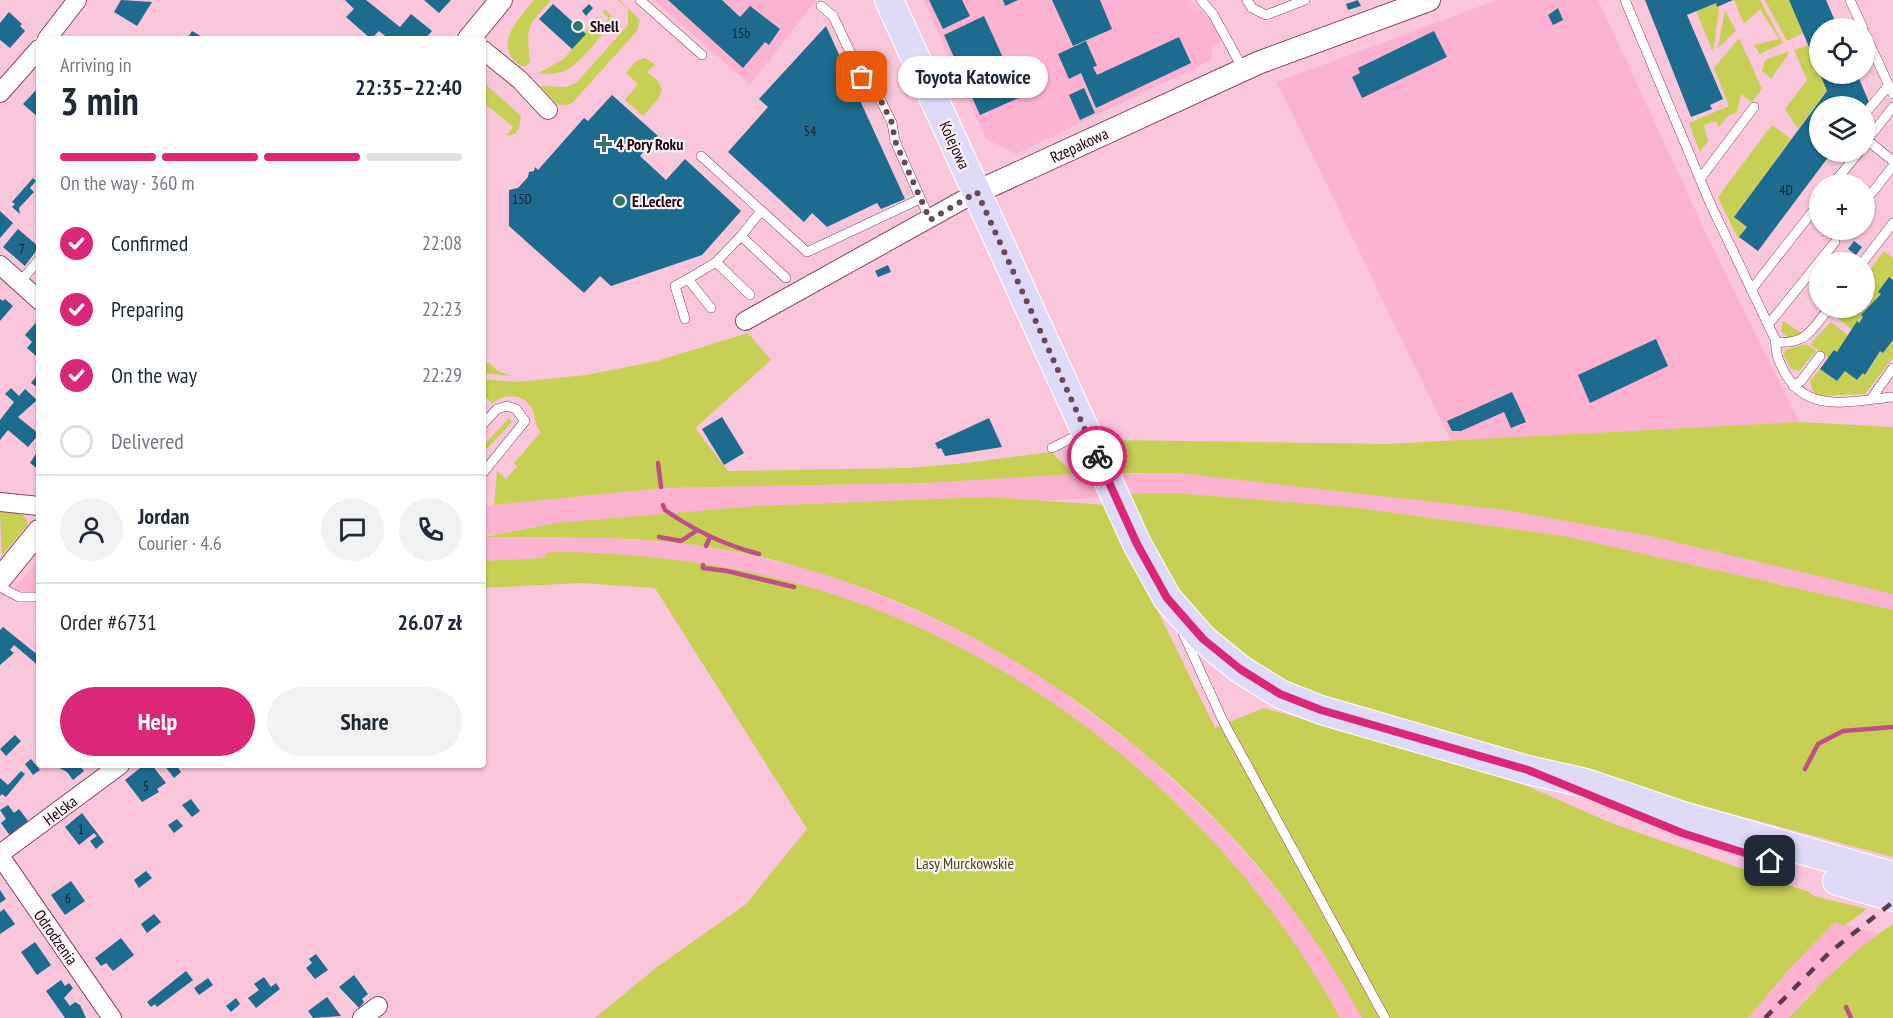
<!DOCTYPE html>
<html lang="en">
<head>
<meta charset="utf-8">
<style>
  body { margin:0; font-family:"PT Sans Narrow",sans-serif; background:#f2f2f3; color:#1f2937; height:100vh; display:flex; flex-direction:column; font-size:22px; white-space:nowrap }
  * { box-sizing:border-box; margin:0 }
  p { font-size:20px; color:#747a83 }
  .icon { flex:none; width:33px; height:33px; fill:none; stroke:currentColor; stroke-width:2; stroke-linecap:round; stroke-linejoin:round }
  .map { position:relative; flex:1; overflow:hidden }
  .side { position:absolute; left:36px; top:36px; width:450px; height:732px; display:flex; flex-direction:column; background:#fff; border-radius:6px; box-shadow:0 2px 4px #0004 }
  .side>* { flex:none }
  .controls { position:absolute; left:1809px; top:18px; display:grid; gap:12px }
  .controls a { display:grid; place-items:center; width:66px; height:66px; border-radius:50%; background:#fff; box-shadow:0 2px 4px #0004; font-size:30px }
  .pin { position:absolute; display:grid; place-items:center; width:51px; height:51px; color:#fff; margin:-26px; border-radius:12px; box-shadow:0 3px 9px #0006 }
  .courier { position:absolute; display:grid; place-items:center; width:60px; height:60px; margin:-30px; border:4px solid #db2777; border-radius:50%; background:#fff; color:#222; box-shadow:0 2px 8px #0007 }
  .bubble { position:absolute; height:42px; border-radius:21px; background:#fff; box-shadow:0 2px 4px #0004; font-size:20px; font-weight:700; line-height:42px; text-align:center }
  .head em { font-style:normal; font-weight:700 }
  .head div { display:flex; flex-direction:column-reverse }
  .head { display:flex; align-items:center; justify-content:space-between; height:102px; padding:0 24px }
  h1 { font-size:39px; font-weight:700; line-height:45px }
  .bar { display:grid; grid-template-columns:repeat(4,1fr); gap:9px 6px; align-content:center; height:72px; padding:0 24px }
  .bar i { height:8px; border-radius:4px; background:#e0e1e3 }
  .bar .current { background:#db2777 }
  .bar p { grid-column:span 4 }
  .line { display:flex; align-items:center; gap:15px; padding:0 24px; border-top:2px solid #e0e1e3 }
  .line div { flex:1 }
  .round { display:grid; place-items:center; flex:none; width:63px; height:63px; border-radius:32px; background:#f2f2f3 }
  ol { padding:0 24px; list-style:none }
  li { display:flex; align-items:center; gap:18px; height:66px }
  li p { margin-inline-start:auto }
  li .icon { padding:6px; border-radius:50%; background:#db2777; color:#fff; stroke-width:4 }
  li:last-child { color:#747a83 }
  li i { width:33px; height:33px; border:3px solid #e0e1e3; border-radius:50% }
  .action { display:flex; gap:12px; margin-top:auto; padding:12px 24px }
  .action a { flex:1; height:69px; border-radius:36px; background:#db2777; color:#fff; font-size:24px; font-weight:700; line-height:69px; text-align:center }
  .action a+a { background:#f2f2f3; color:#1f2937 }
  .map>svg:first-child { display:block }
  .built { fill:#fcb2d1 }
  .green { fill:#c7cf55 }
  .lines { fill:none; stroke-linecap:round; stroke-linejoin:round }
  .stream { stroke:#bd5085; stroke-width:4.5 }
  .building { fill:#1d6b8e }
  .service-casing { stroke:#8e4467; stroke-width:10 }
  .minor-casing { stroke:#8e4467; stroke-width:20 }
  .tertiary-casing { stroke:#8e4467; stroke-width:24 }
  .primary-casing { stroke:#fff; stroke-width:30 }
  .service { stroke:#fff; stroke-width:9 }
  .minor { stroke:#fff; stroke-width:18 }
  .tertiary { stroke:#fff; stroke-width:22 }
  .primary { stroke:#e0daf9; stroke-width:28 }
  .rail { stroke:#5e3b4b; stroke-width:4.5; stroke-dasharray:10 10; stroke-linecap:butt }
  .done { stroke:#6b4757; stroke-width:6; stroke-dasharray:0 10.8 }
  .route { stroke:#db2777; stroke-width:8 }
  .poi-dot { fill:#367664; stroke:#fef5f8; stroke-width:2 }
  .labels { text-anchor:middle; stroke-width:4.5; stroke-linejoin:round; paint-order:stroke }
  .number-label { font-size:14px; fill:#1e1d30 }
  .poi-label { font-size:16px; font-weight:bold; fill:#1e0310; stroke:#fef5f8; text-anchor:start }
  .street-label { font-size:16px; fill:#1e0310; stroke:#fef5f8 }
  .park-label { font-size:16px; fill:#434611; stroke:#fef5f8 }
</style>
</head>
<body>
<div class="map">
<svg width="1893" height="1018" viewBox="0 0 1893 1018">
  <rect width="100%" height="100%" fill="#fac6db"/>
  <path class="built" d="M 654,0 L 816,0 L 750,85 Z
    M 924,0 L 1190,0 L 1212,21 L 1221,41 L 1212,47 L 1211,60 L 1016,154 L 986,139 Z
    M 1497,0 L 1598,0 L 1712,246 L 1799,422 L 1451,441 L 1277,82 Z
    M 1178,473 L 1505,510 L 1650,536 L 1893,594 L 1893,610 L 1564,536 L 1350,507 L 1175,493 L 1041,501 L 987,497 L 756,506 L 555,523 L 483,536 L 483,506 L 663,488 L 925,483 L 1074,474 Z
    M 556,535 L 669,542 L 727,550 L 807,569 L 850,583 L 930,617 L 991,647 L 1047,681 L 1143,752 L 1225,830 L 1305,923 L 1342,981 L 1362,1018 L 1340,1018 L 1288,934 L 1172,799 L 1092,732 L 873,609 L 800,585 L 696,562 L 546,558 L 483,561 L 483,537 Z
    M 39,559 L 39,593 L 13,590 Z
    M 1835,922 L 1878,934 L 1813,991 L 1789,1018 L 1748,1018 L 1790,968 Z"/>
  <path class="green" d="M 534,0 L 551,0 C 527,27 526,25 530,62 L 526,66 L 521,66 C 491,46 518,20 534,0 Z
    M 617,0 L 619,0 L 640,20 L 637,31 L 573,102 L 568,105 L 557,104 L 540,86 L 566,87 L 576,83 L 628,25 L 628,9 Z
    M 1734,0 L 1760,0 L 1783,43 L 1760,54 L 1754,45 L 1779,39 L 1760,9 L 1744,24 Z
    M 1765,0 L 1789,0 L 1803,33 L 1787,41 Z
    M 1716,3 L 1719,10 L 1713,52 L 1696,11 Z
    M 605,9 L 611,16 C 608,31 582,60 570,68 C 560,74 549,75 538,73 L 564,59 L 597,17 L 605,24 L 609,18 L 602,12 Z
    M 1725,10 L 1736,31 L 1718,48 Z
    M 1739,38 L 1762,89 L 1752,102 L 1741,94 L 1737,112 L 1728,116 L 1719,127 L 1716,121 L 1704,125 L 1708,141 L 1700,152 L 1689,123 L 1729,106 L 1714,68 Z
    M 1808,45 L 1827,91 L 1798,129 L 1785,109 L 1807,80 L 1794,50 Z
    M 1787,52 L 1789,53 L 1771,79 L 1762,71 L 1765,60 Z
    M 644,58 L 655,64 L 647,72 L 658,81 L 662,90 L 658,99 L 643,116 L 625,100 L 638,84 L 626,73 L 636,61 Z
    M 483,82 L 521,116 L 519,128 L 515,134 L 506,136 L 513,127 L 483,102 Z
    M 1772,125 L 1791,139 L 1734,217 L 1747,227 L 1738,239 L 1718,197 Z
    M 1884,251 L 1893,258 L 1893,278 L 1889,278 L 1881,294 L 1861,315 L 1863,317 L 1851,329 L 1835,316 L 1842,308 L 1864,308 L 1865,277 Z
    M 1783,321 L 1802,333 L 1797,336 L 1787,337 L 1781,331 Z
    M 1831,322 L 1849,336 L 1837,352 L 1829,358 L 1810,344 Z
    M 748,333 L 771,360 L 695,428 L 728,471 L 908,468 L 966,463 L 1051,452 L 1074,474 L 925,483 L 663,488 L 494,505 L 497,471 L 506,479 L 517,467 L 514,463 L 541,432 C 534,425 536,420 533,411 C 525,393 506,393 492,403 L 483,394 L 483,379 L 516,382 L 586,375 L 657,361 Z
    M 1893,340 L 1893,358 L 1865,394 L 1818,396 L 1813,391 L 1810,381 L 1820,369 L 1837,381 L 1845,371 L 1858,380 L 1863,373 L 1866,375 L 1880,351 L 1883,353 Z
    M 1806,344 L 1816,351 L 1799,371 L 1791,369 L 1784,356 L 1785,350 Z
    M 488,362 L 498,371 L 512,376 L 483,373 L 483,366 Z
    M 509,418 L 512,422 L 483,453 L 483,446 Z
    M 1799,422 L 1893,427 L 1893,594 L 1650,536 L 1505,510 L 1178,473 L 1115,473 L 1098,434 L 1108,440 L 1387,444 Z
    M 1175,493 L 1350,507 L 1564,536 L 1893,610 L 1893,857 L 1407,727 L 1285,681 L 1238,651 L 1213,630 L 1174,587 L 1125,494 Z
    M 987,497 L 1106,505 L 1215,728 L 1264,708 L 1464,764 L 1527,786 L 1611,823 L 1809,892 L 1814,896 L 1867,909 L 1844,926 L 1835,922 L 1790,968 L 1748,1018 L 1362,1018 C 1239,786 986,598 727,550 C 646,535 565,537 483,537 L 555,523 L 756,506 Z
    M 0,512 L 23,514 L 28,524 L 2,556 Z
    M 558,552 C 665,553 772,570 872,608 C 1068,683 1240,834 1340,1018 L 595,1018 L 657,967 L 745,905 L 807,829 L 655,588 L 581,583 L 483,588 L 483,561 L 545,558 L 546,553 Z
    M 1893,924 L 1893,1018 L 1789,1018 C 1820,983 1854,950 1893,924 Z"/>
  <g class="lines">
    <path class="stream" d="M 658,463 L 661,487
      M 663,505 L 665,510 C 695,531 724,545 759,554
      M 659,537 L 681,541 L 696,531
      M 706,546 L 710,537
      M 703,565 L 703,568 L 727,571 L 794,587
      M 1805,769 L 1818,744 L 1843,731 L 1893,727
      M 1846,1007 L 1851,1018"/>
  </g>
  <path class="building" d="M 121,0 L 152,2 L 137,26 L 114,12 Z
    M 345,0 L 366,0 L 400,27 L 411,14 L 432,31 L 425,39 L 389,39 L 379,31 L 371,39 L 346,17 L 354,9 Z
    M 424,0 L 451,0 L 439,13 Z
    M 668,0 L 722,0 L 740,17 L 750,6 L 780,29 L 769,45 L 765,42 L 743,68 Z
    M 929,0 L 962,0 L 970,16 L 943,29 Z
    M 1003,0 L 1018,0 L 1005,6 Z
    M 1052,0 L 1100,0 L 1112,29 L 1073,46 Z
    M 1358,0 L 1361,6 L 1348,10 L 1346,4 Z
    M 1645,0 L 1733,0 L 1717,7 L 1716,3 L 1687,15 L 1723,99 L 1710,105 L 1712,109 L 1691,117 Z
    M 1789,0 L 1826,0 L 1838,28 L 1820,28 L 1820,73 Z
    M 553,4 L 586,34 L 572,49 L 539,19 Z
    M 589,4 L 593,8 L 586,16 L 582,11 Z
    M 1558,8 L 1563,20 L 1553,25 L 1548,15 Z
    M 9,12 L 22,24 L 20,26 L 25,31 L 10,48 L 0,40 L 0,23 Z
    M 984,16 L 1021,97 L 980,115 L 944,35 Z
    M 826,26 L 905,199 L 881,209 L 877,203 L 827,227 L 812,213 L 804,222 L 728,152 L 768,107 L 759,99 Z
    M 192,31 L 206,39 L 187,39 Z
    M 1434,31 L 1447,57 L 1362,98 L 1352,77 L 1360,73 L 1358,68 Z
    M 1179,37 L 1191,63 L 1096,108 L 1081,73 L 1069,79 L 1058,54 L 1086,41 L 1097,66 L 1093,67 L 1097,75 Z
    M 1820,74 L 1857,74 L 1869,102 L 1866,106 L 1820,106 L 1820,152 L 1832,152 L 1758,251 L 1739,237 L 1747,227 L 1734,217 L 1827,91 Z
    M 39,87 L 39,118 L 23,104 Z
    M 1084,88 L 1095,113 L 1080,120 L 1069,95 Z
    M 612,95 L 658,136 L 640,156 L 666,180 L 685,159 L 741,211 L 702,255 L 611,286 L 600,276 L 584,293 L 509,226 L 509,190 L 518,188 L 528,177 L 529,172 L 534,171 L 535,167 L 538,170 L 584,118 L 588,121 Z
    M 33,178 L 36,181 L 30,188 L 34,192 L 19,208 L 20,214 L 12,207 L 15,204 L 12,202 Z
    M 0,211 L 13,223 L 0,238 Z
    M 18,229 L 39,247 L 25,266 L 3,247 Z
    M 1854,241 L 1862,247 L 1856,255 L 1848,249 Z
    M 888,265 L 891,272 L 878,277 L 875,271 Z
    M 1889,277 L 1893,280 L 1893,340 L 1883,353 L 1880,351 L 1865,375 L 1863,373 L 1857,380 L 1845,371 L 1837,381 L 1820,369 L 1834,350 L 1837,352 L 1857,321 L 1859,323 L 1863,317 L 1861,315 L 1881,294 L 1878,292 Z
    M 0,299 L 3,301 L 5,299 L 13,306 L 0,321 Z
    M 39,319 L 39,353 L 36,356 L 27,348 L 32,342 L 25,335 Z
    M 1656,339 L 1668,366 L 1590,403 L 1578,375 Z
    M 39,373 L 39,389 L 31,383 Z
    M 11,388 L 19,396 L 25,389 L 37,400 L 18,417 L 39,434 L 28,447 L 8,430 L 0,440 L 0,420 L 14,402 L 5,394 Z
    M 1512,392 L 1526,422 L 1511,428 L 1504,412 L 1461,431 L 1452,431 L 1447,421 Z
    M 722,417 L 744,453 L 724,465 L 702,429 Z
    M 989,418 L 1002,447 L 945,456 L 941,448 L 938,449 L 935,443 Z
    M 39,449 L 39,470 L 30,463 Z
    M 3,627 L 39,656 L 39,666 L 14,645 L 10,650 L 14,653 L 0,665 L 0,630 Z
    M 15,735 L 21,741 L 6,756 L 0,749 Z
    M 31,759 L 40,770 L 33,775 L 25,764 Z
    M 54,765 L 79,765 L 84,771 L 73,780 L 67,772 Z
    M 144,765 L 152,765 L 166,783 L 157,789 L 159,792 L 142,802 L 125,780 Z
    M 164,765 L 176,765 L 181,772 L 174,778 Z
    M 21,771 L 25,774 L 6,797 L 2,794 L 0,796 L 0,778 L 8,785 Z
    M 191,799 L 200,811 L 192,817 L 182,805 Z
    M 8,805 L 14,813 L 19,809 L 32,826 L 13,840 L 1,823 L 6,819 L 0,810 Z
    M 82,813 L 104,842 L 96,849 L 90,841 L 97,836 L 94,833 L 79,845 L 65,827 Z
    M 177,819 L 183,826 L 174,833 L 168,825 Z
    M 146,871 L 152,878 L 139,888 L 134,880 Z
    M 71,881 L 85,901 L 65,915 L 51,895 Z
    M 0,890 L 6,899 L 0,903 Z
    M 4,909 L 15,924 L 0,934 L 0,912 Z
    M 154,914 L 161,922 L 147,933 L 141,924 Z
    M 121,938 L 134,955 L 113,971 L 106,963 L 101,966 L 95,958 Z
    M 35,942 L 51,965 L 37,975 L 21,952 Z
    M 316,954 L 328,970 L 315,979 L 306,968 L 312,963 L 309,959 Z
    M 186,971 L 193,980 L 157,1007 L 155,1004 L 151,1007 L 147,1002 Z
    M 354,975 L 368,994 L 362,999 L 364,1002 L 359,1008 L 339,987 Z
    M 264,977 L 271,987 L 276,983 L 280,989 L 256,1008 L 248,998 L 259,990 L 254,984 Z
    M 208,978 L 213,985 L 199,995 L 194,988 Z
    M 61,980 L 65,986 L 69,983 L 73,988 L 64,998 L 70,1006 L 75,1002 L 80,1005 L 86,1018 L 65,1018 L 46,991 Z
    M 327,997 L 341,1016 L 313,1018 L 308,1011 Z
    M 236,998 L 240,1004 L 231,1012 L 226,1006 Z"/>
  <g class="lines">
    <defs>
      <path id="service" d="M 640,0 L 702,55
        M 1201,0 L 1213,14 L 1243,69
        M 1247,0 L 1252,8 L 1266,15 L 1305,0
        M 1625,0 L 1710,203 L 1775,339 C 1776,345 1776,352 1778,358 C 1799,416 1843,402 1893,397
        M 1850,0 L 1863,28
        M 821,6 L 833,16 L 862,77 L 878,95 L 892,123 L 895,141 L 930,220
        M 1864,32 L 1893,94
        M 1868,110 L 1889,85
        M 1867,140 L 1893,161
        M 1864,144 L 1893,107
        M 701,156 L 807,252 L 920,199
        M 1700,179 L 1754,107
        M 1833,184 L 1859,152
        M 1864,203 L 1893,166
        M 761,211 L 741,236 L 786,278
        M 741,236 L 716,262 L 750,295
        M 1863,262 L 1893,223
        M 19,283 L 39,260
        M 1751,290 L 1820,202
        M 711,308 L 688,279 L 716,262
        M 685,319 L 675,286 L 688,279
        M 1768,325 L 1835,242
        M 1775,342 C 1806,345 1812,330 1829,308
        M 1793,386 L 1801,381 L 1820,356
        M 1871,399 L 1893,368
        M 483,424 L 497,409 L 507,406 L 516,409 L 525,421 L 483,473
        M 1052,448 L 1084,432
        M 0,587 L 19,597 L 39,597
        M 1183,633 L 1223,721 L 1385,1018"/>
      <path id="minor" d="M 47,39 L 77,0
        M 483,50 L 520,80 L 548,110
        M 0,93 L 39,49
        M 0,265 L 39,300
        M 745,321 L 977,192
        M 0,502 L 39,506
        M 0,854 L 120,765
        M 0,856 L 112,1018
        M 362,1018 L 378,1006"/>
      <path id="tertiary" d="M 469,39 L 501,0
        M 977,192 L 1258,63 L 1429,0
        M 0,579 L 39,531"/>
      <path id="primary" d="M 889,0 L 1137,544 L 1167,598 L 1203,639 L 1240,669 L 1280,694 L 1321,710 L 1528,770 L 1586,783 L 1683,816 L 1893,876
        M 1837,881 L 1893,897"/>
    </defs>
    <use href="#service" class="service-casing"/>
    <use href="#minor" class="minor-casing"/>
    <use href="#tertiary" class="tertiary-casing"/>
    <use href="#primary" class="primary-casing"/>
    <use href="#service" class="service"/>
    <use href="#minor" class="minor"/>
    <use href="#tertiary" class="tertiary"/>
    <use href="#primary" class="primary"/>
    <path class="rail" d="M 1765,1018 L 1830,952 L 1893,902"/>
  </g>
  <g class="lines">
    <path class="done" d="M 862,77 L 878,95 L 892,123 L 895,141 L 930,220 L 977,192 L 1097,456"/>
    <path class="route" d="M 1097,456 L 1137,544 L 1167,598 L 1203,639 L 1240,669 L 1280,694 L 1321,710 L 1528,770 L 1682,833 L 1770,861"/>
  </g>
  <g class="poi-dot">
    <circle cx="578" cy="26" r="6"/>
    <path d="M601 135h6v6h6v6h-6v6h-6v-6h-6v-6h6z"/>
    <circle cx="620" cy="201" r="6"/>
  </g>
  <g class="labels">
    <g class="number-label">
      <text x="741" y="38">15b</text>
      <text x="810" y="136">54</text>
      <text x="1786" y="195">4D</text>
      <text x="522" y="204">15D</text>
      <text x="22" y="254">7</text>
      <text x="146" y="791">5</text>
      <text x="81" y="834">1</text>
      <text x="68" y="903">6</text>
    </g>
    <g class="poi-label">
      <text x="590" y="32">Shell</text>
      <text x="616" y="150">4 Pory Roku</text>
      <text x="632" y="207">E.Leclerc</text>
    </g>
    <g class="street-label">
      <text transform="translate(955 145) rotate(65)" y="6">Kolejowa</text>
      <text transform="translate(1079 145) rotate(-25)" y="6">Rzepakowa</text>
      <text transform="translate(60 810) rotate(-37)" y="6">Helska</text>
      <text transform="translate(56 937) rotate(55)" y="6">Odrodzenia</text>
    </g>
    <g class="park-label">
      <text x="965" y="869">Lasy Murckowskie</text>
    </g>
  </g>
</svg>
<div class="controls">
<a><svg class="icon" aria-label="locate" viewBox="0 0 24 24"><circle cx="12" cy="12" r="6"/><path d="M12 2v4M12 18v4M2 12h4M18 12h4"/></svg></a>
<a><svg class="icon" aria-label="layers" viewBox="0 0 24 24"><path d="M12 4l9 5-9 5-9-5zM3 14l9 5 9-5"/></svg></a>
<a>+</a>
<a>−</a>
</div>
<div class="pin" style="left:862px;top:77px;background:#ea580c"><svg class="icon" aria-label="bag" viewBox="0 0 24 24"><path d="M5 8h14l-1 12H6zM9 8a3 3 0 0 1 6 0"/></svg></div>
<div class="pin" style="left:1770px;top:861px;background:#1f2937"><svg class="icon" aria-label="home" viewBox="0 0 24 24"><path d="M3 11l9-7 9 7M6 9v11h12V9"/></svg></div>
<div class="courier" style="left:1097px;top:456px"><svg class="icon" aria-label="bike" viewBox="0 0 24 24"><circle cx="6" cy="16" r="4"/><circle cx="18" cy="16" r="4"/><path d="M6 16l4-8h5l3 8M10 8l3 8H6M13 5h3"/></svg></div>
<div class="bubble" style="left:898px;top:56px;width:150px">Toyota Katowice</div>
<section class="side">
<div class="head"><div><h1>3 min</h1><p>Arriving in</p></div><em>22:35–22:40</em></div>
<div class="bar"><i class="current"></i><i class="current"></i><i class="current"></i><i></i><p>On the way · 360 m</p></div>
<ol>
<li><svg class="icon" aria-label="check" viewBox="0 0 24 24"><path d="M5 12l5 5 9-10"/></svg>Confirmed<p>22:08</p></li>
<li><svg class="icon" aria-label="check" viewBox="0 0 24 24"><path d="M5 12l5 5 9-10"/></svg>Preparing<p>22:23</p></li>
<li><svg class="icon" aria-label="check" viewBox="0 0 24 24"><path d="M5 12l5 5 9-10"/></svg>On the way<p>22:29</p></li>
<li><i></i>Delivered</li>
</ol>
<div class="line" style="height:108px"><a class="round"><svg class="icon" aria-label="person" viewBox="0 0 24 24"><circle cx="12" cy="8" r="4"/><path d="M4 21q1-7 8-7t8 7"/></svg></a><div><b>Jordan</b><p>Courier · 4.6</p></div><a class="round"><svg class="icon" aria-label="chat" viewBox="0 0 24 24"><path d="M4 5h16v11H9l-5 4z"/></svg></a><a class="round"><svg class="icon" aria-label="phone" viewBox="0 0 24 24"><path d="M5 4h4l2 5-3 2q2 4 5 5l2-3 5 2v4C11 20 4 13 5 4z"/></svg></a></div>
<div class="line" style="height:78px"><div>Order #6731</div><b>26.07 zł</b></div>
<div class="action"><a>Help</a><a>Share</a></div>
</section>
</div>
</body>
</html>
